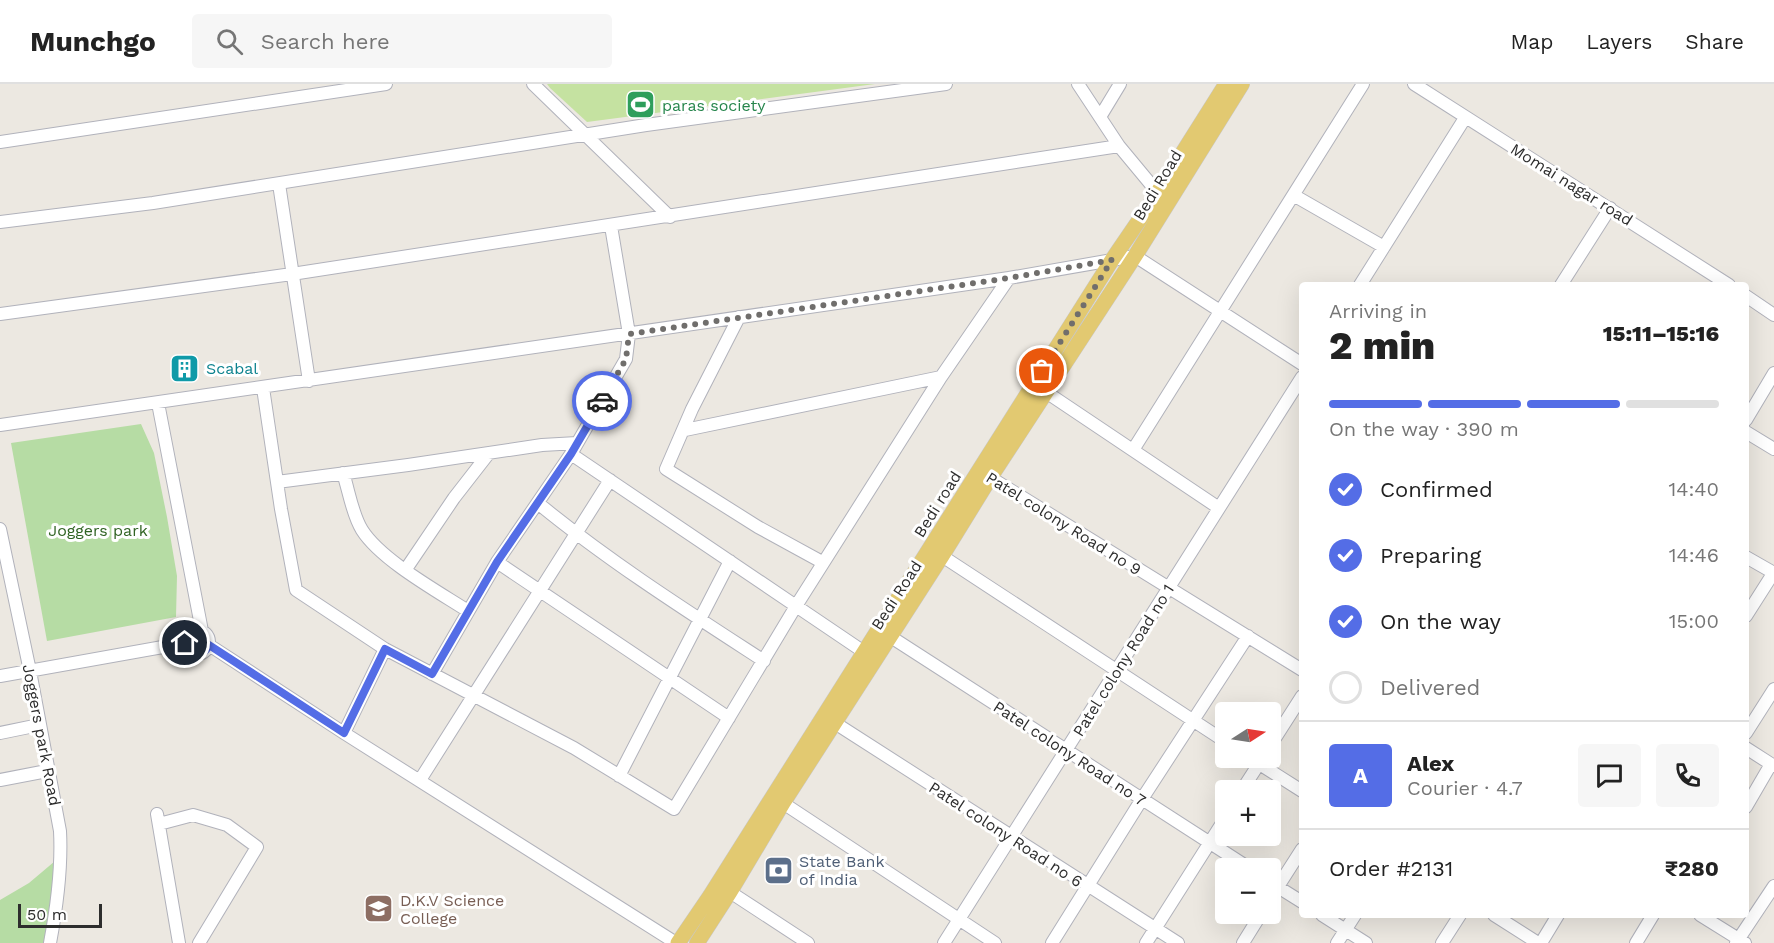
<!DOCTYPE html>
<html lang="en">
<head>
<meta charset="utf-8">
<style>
  body { margin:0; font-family:"Work Sans",sans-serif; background:#f6f6f6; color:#222; height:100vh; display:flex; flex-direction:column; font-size:22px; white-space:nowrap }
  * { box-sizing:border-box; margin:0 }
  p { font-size:20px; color:#767676 }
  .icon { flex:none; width:33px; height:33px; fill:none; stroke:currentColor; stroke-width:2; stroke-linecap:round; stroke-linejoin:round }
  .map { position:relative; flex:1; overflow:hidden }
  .panel { position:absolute; left:1299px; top:198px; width:450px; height:636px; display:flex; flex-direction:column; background:#fff; border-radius:6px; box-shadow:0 6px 24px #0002 }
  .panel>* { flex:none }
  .needle { width:39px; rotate:78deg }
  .fabs { position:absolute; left:1215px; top:618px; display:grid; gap:12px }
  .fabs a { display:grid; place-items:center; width:66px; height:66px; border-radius:6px; background:#fff; box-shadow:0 6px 24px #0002; font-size:30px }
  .scale { position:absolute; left:18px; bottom:15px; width:84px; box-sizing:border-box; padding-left:6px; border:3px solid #2d2d2d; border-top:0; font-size:16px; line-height:21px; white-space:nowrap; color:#2d2d2d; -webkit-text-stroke:4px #fff; paint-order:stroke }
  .pin { position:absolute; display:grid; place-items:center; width:51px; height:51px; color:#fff; margin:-26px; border:3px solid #fff; border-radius:50%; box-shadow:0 2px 6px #0007 }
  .courier { position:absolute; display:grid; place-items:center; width:60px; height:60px; margin:-30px; border:4px solid #546de6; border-radius:50%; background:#fff; color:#222; box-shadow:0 2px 8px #0007 }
  .headline em { font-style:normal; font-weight:800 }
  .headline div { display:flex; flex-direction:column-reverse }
  .headline { display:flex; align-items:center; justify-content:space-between; height:102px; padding:0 30px }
  h1 { font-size:39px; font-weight:800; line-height:45px }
  .bar { display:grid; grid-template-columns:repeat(4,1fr); gap:9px 6px; align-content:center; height:72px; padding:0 30px }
  .bar i { height:8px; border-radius:4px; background:#e0e0e0 }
  .bar .on { background:#546de6 }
  .bar p { grid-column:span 4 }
  .line { display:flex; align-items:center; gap:15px; padding:0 30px; border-top:2px solid #e0e0e0 }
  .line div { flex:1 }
  .round { display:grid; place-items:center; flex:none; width:63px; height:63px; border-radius:6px; background:#f6f6f6 }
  ol { padding:0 30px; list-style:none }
  li { display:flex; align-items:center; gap:18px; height:66px }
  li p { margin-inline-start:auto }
  li .icon { padding:6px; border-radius:50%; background:#546de6; color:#fff; stroke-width:4 }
  li:last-child { color:#767676 }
  li i { width:33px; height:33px; border:3px solid #e0e0e0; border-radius:50% }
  header { display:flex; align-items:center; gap:36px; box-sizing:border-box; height:84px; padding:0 30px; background:#fff; border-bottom:2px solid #e0e0e0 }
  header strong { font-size:28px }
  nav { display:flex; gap:33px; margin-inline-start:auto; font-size:21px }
  .search { width:420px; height:54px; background:#f6f6f6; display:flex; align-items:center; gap:15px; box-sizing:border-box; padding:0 21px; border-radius:6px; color:#767676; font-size:22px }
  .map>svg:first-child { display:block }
  .green { fill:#b6dca4 }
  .pitch { fill:#c5e2a1 }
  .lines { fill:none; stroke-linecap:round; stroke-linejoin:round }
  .minor-casing { stroke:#b1b2bb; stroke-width:14 }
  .major-casing { stroke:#c8c8c8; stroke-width:16 }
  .minor { stroke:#fff; stroke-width:12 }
  .major { stroke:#e2c971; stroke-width:15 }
  .done { stroke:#706e6c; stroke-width:6; stroke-dasharray:0 10.8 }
  .route { stroke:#546de6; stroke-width:8 }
  .labels { text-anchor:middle; stroke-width:6; stroke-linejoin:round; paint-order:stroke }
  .leisure-label { font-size:16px; fill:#27864d; stroke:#fff; text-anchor:start }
  .street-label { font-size:16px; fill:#2d2d2d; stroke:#fff }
  .culture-label { font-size:16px; fill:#0d838f; stroke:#fff; text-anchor:start }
  .park-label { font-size:16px; fill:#306323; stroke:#fff }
  .service-label { font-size:16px; fill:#4e5e75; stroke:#fff; text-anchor:start }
  .education-label { font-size:16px; fill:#785e54; stroke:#fff; text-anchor:start }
</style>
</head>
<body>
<header>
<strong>Munchgo</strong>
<div class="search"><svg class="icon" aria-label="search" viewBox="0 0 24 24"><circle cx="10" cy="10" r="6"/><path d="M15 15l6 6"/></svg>Search here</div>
<nav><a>Map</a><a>Layers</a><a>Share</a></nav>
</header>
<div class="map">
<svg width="1774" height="859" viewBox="0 0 1774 859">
  <rect width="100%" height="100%" fill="#ece8e1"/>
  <path class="green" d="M 141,340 L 154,369 L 167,433 L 177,492 L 176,533 L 47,557 L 11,359 Z
    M 61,772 L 50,859 L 0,859 L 0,816 L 29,799 Z"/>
  <path class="pitch" d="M 547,0 L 875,0 L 587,38 L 550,4 Z"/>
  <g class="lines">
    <defs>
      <path id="minor" d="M 533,0 L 670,133
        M 1078,0 L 1119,62 L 1163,115
        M 1414,0 L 1729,201
        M 1100,33 L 1120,0
        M 0,58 L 386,0
        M 279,100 L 309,297
        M 1295,112 L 1384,163
        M 0,138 L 153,119 L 646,41 L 946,0
        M 1360,201 L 1465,34
        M 1561,201 L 1610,124
        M 1746,212 L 1774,231
        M 0,230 L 292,190 L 1119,62
        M 739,233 L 692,325 L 666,385 L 758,443 L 822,478
        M 263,304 L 281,425 L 296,506 L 385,565 L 574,664 L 674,725 L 796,522 L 864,568
        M 1046,308 L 1219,424
        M 158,319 L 202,547
        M 1746,336 L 1774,289
        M 0,341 L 1009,194 L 1135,172 L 1302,280
        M 685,346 L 941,293
        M 1746,348 L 1774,365
        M 1133,366 L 1363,0
        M 571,370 L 796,522 L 941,293 L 1009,194
        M 343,389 C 349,407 352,430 362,446 C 381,476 437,507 468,527
        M 983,389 L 1302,586
        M 277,398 L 408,381 L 542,361 L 577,359
        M 539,420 C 610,478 687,527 764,577
        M 0,445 L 30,587 L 60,747 C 62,784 57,822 50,859
        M 942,472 L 1226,658
        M 1746,473 L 1774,489
        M 497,478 L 729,634
        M 406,485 L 454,414 L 489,369
        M 1746,532 L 1774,488
        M185 558a12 12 0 1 1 24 0a12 12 0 1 1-24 0Z
        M 891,553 L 1249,784
        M 209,561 L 344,649 L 676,859
        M 432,590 L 497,478 L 571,370 L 626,275 L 629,250 L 611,142
        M 0,592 L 185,559
        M 835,639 L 1178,859
        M 0,649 L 39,641
        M 344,649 L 385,565
        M 1746,649 L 1774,605
        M 1270,662 L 1302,612
        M 1746,664 L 1774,682
        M 1250,674 L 1302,707
        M 619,692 L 730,477
        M 0,696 L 47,687
        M 420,696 L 610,396
        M 1242,706 L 1262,675
        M 783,719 L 995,859
        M 1746,723 L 1771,680
        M 157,730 L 179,859
        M 159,740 L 193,731 L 227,741 L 257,763 L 199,859
        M 1270,798 L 1302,818
        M 730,808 L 808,859
        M 1270,815 L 1302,765
        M 1322,831 L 1366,859
        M 1494,831 L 1538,859
        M 1700,831 L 1745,859
        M 944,859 L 1302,293
        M 1052,859 L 1142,715 L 1248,552
        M 1146,859 L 1226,733
        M 1243,859 L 1261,830
        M 1337,859 L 1355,831
        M 1442,859 L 1460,831
        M 1541,859 L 1558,831
        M 1636,859 L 1653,831
        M 1736,859 L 1774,802"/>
      <path id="major" d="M 678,859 L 710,812 L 1112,176 L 1151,119 L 1226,0
        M 697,859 L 730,808 L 783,719 L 942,472 L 990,394 L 1135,172 L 1242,0"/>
    </defs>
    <use href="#minor" class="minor-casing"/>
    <use href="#major" class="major-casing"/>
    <use href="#minor" class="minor"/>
    <use href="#major" class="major"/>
  </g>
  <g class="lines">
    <path class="done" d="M 602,317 L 626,275 L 629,250 L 1009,194 L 1112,176 L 1042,287"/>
    <path class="route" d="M 185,559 L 190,568 C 199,572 205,569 209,561 L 344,649 L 385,565 L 432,590 L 497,478 L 571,370 L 602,317"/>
  </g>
  <defs>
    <symbol id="stadium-square" viewBox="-11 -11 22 22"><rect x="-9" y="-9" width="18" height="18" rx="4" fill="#2e9e5b" stroke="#fff"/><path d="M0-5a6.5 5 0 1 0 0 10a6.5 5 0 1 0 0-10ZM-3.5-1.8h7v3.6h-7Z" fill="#fff"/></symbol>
    <symbol id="building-square" viewBox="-11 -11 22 22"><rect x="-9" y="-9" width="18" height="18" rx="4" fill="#0f9aa8" stroke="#fff"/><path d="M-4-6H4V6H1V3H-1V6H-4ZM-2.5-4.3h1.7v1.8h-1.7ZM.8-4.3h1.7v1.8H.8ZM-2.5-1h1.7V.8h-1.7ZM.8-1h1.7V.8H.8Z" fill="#fff"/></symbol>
    <symbol id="bank-square" viewBox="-11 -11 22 22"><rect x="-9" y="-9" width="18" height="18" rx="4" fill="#5c6f8a" stroke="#fff"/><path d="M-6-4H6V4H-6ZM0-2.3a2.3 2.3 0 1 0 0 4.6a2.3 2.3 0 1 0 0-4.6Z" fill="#fff"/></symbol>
    <symbol id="university-square" viewBox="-11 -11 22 22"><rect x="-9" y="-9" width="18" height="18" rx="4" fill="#8d6e63" stroke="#fff"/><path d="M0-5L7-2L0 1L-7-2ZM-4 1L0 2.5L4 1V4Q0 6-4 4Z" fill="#fff"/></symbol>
  </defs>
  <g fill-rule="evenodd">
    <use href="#stadium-square" x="624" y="4" width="33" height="33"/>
    <use href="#building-square" x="168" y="268" width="33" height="33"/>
    <use href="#bank-square" x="762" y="770" width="33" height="33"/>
    <use href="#university-square" x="362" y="808" width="33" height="33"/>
  </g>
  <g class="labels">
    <g class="leisure-label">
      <text x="662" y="27">paras society</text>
    </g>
    <g class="street-label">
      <text transform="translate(1572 100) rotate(32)" y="6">Momai nagar road</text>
      <text transform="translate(1157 101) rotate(-59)" y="6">Bedi Road</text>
      <text transform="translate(937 420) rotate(-58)" y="6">Bedi road</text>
      <text transform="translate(1064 439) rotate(32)" y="6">Patel colony Road no 9</text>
      <text transform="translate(896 511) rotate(-57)" y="6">Bedi Road</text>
      <text transform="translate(1123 576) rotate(-58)" y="6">Patel colony Road no 1</text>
      <text transform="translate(42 651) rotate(79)" y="6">Joggers park Road</text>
      <text transform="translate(1070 669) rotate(33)" y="6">Patel colony Road no 7</text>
      <text transform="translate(1006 750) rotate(33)" y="6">Patel colony Road no 6</text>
    </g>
    <g class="culture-label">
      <text x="206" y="290">Scabal</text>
    </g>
    <g class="park-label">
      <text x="98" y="452">Joggers park</text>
    </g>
    <g class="service-label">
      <text x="799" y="783">State Bank<tspan x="799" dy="18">of India</tspan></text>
    </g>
    <g class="education-label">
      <text x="400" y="822">D.K.V Science<tspan x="400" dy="18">College</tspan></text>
    </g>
  </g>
</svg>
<div class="fabs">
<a><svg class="needle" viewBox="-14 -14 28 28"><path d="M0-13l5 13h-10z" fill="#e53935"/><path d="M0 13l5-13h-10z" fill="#767676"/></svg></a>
<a>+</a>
<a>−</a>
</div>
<div class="scale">50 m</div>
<div class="pin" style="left:1042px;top:287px;background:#ea580c"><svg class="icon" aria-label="bag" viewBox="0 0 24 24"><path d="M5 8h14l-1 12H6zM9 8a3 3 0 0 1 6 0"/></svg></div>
<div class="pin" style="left:185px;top:559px;background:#1f2937"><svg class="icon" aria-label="home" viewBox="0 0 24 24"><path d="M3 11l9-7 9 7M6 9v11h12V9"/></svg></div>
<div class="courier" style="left:602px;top:317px"><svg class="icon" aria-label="car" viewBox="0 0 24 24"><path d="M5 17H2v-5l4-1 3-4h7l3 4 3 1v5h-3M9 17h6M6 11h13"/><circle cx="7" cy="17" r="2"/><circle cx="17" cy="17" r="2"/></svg></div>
<section class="panel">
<div class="headline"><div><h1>2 min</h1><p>Arriving in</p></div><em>15:11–15:16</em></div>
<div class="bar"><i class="on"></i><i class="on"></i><i class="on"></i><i></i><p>On the way · 390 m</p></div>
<ol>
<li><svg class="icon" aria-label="check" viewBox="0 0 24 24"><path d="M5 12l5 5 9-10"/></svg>Confirmed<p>14:40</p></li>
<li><svg class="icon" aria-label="check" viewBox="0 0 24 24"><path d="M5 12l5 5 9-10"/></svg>Preparing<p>14:46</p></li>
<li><svg class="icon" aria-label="check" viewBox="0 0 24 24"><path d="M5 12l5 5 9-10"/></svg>On the way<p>15:00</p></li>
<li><i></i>Delivered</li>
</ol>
<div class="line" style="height:108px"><b class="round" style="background:#546de6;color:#fff">A</b><div><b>Alex</b><p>Courier · 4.7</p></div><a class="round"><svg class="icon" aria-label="chat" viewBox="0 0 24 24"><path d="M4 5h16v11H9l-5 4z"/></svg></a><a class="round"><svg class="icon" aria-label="phone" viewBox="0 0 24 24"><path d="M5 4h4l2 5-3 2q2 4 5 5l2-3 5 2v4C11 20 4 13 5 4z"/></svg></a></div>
<div class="line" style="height:78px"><div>Order #2131</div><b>₹280</b></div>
</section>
</div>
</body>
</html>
